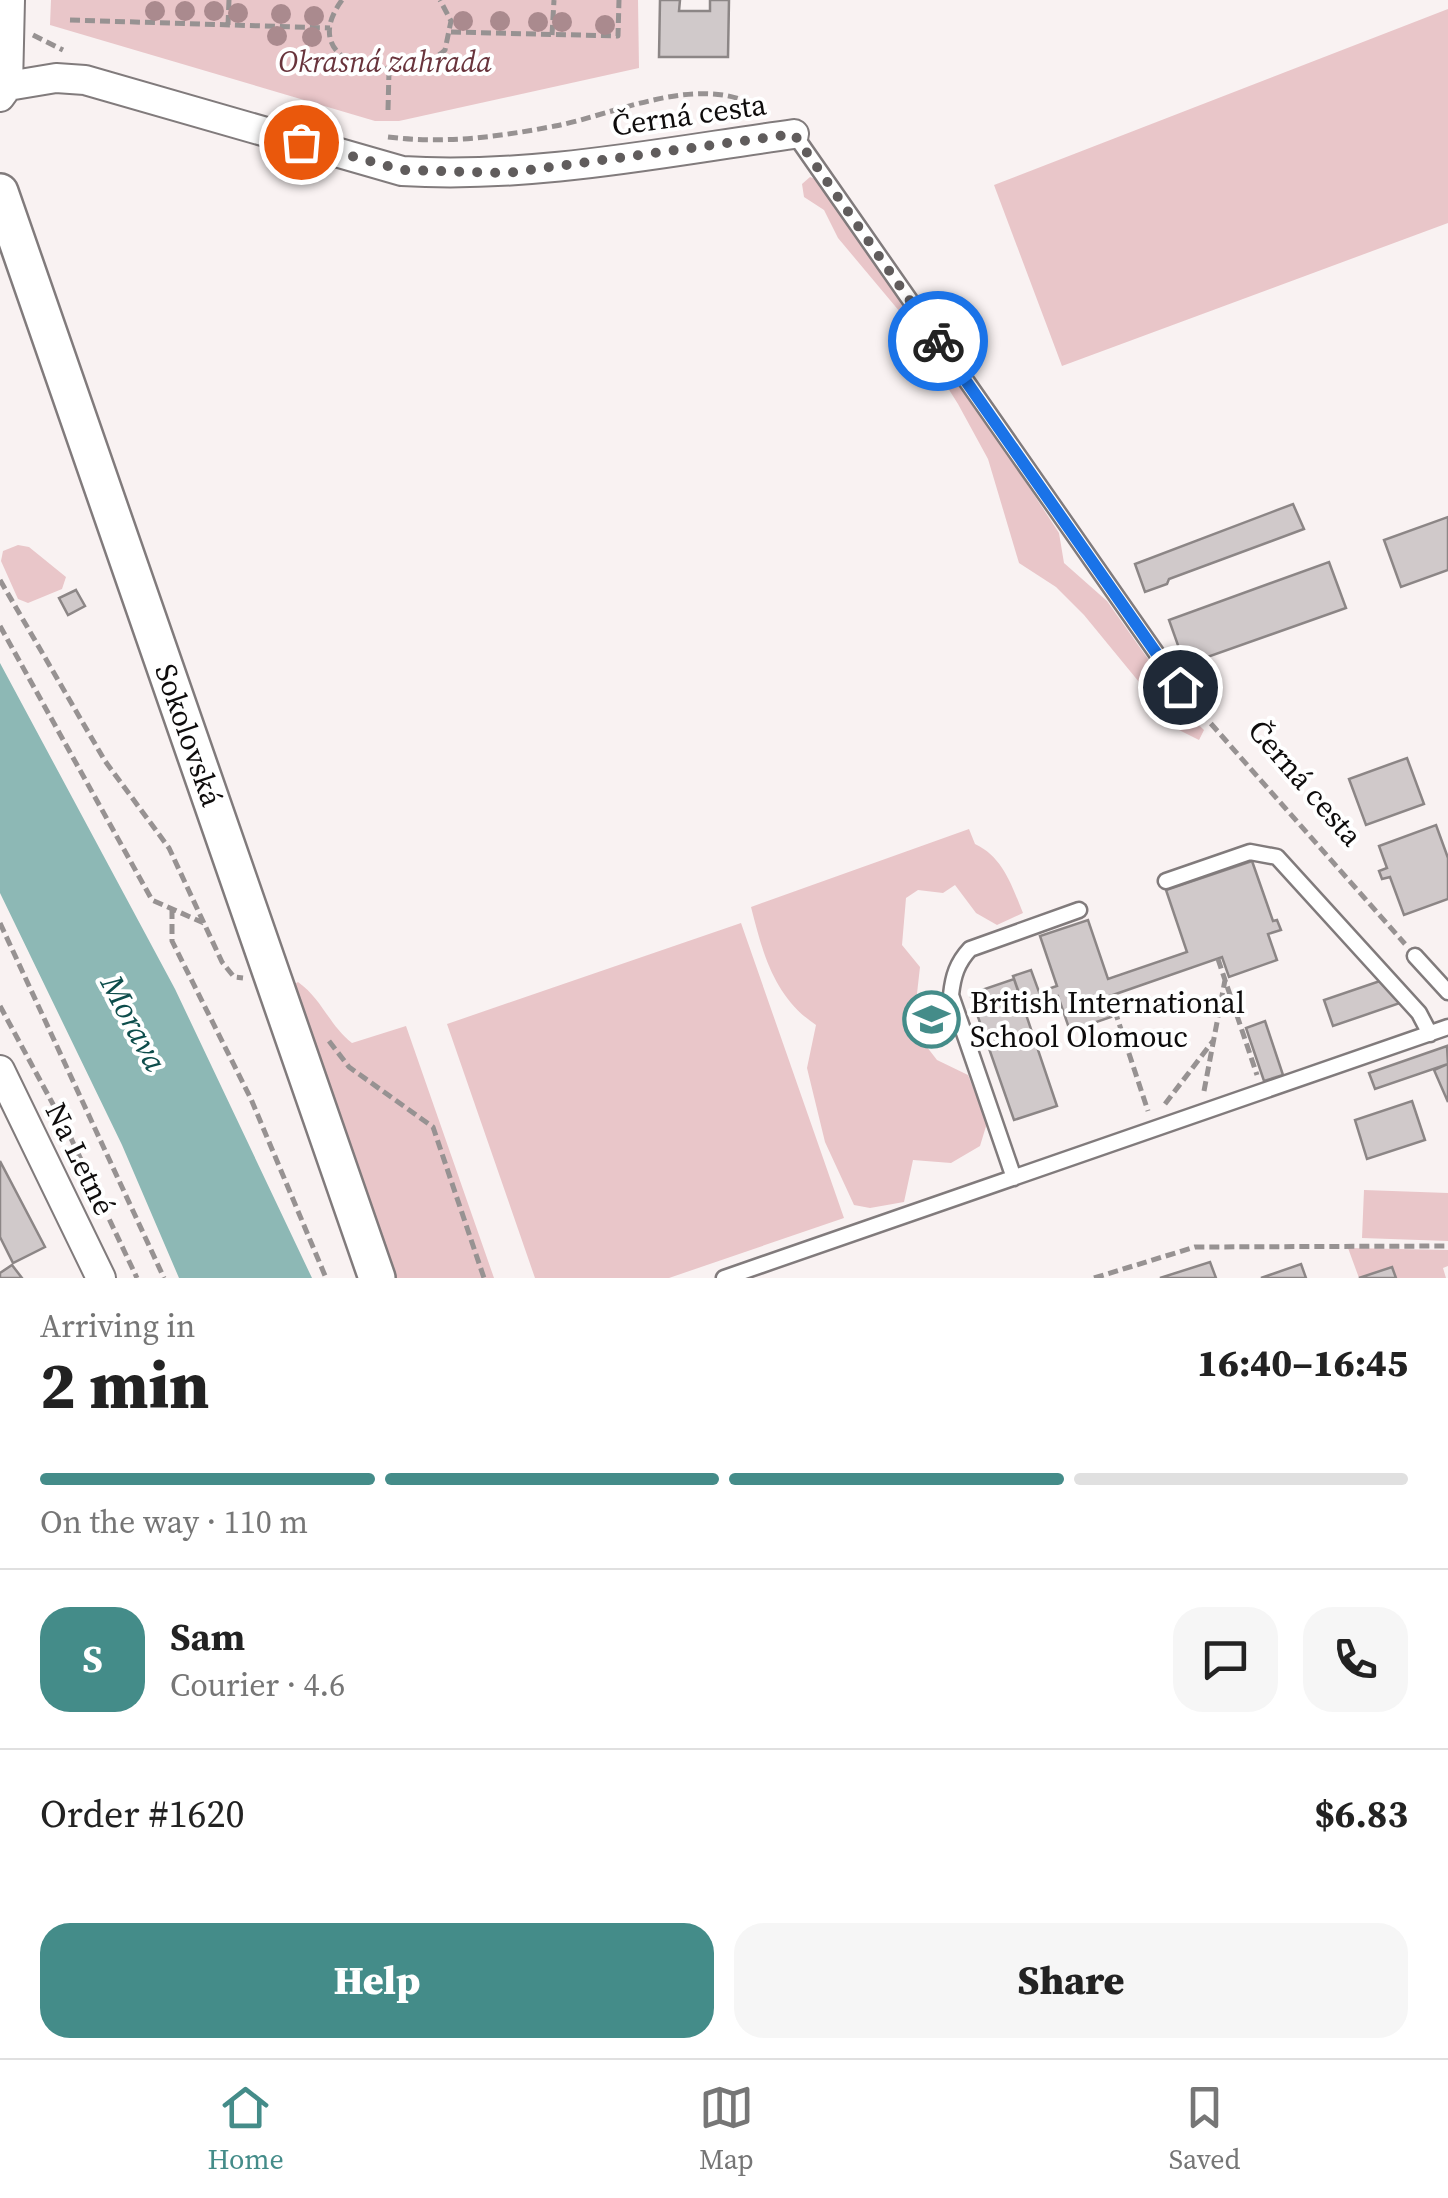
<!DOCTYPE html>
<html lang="en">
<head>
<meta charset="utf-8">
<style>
  body { margin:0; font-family:"Source Serif 4",serif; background:#f6f6f6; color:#222; height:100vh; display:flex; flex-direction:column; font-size:38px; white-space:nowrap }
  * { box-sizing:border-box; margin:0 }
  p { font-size:32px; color:#767676 }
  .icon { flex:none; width:55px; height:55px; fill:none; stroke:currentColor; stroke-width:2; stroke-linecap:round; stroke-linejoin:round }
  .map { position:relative; height:1278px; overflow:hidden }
  .drawer { display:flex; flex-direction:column; background:#fff; flex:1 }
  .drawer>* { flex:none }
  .pin { position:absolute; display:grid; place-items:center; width:85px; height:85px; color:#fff; margin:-42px; border:5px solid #fff; border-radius:50%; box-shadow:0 2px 10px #0007 }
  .courier { position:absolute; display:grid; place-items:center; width:100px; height:100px; margin:-50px; border:8px solid #1a73e8; border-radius:50%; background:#fff; color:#222; box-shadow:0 2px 12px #0007 }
  .summary em { font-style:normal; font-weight:800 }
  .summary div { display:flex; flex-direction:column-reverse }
  .summary { display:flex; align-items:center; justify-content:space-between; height:170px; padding:0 40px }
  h1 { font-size:65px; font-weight:800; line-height:75px }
  .bar { display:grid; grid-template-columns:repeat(4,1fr); gap:15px 10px; align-content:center; height:120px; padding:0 40px }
  .bar i { height:12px; border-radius:8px; background:#e0e0e0 }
  .bar .selected { background:#448c89 }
  .bar p { grid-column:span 4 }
  .line { display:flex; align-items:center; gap:25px; padding:0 40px; border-top:2px solid #e0e0e0 }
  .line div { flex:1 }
  .round { display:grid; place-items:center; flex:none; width:105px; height:105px; border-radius:30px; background:#f6f6f6 }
  .cta { display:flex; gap:20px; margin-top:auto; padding:20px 40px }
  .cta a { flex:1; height:115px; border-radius:30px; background:#448c89; color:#fff; font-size:40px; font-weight:800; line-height:115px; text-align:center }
  .cta a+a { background:#f6f6f6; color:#222 }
  .tab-bar { display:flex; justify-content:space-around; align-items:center; height:140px; border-top:2px solid #e0e0e0; background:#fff; font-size:28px; color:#767676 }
  .tab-bar a { display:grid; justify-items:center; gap:5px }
  .tab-bar .selected { color:#448c89 }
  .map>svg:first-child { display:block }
  .green { fill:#e9c6c9 }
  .water { fill:#8db8b5 }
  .building { fill:#d0c9ca; stroke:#8c8686; stroke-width:2.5 }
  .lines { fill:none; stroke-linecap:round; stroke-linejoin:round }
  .service-casing { stroke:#817b7c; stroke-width:19 }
  .minor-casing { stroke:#817b7c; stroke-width:32 }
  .tertiary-casing { stroke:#817b7c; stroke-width:40 }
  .path { stroke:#979292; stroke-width:5; stroke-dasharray:10 5; stroke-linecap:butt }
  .service { stroke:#fff; stroke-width:14 }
  .minor { stroke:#fff; stroke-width:28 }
  .tertiary { stroke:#fff; stroke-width:35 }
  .tree { fill:#aa8a8e }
  .done { stroke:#605c5c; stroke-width:10; stroke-dasharray:0 18 }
  .route { stroke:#1a73e8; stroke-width:12 }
  .labels { text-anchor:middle; stroke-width:8; stroke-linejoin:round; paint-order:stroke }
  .park-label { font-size:30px; font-style:italic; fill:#69343c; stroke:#fff }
  .street-label { font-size:30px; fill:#0e0c0c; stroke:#fff }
  .poi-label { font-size:30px; fill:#0e0c0c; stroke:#fff; text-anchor:start }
  .water-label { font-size:32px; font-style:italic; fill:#0d4d4b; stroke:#fff }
</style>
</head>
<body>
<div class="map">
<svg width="1448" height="1278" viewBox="0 0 1448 1278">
  <rect width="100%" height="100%" fill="#f9f2f2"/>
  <path class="green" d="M 51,0 L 638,0 L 639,68 L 399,121 L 375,121 L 50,25 Z
    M 1448,9 L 1448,223 L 1062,366 L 994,185 Z
    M 810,177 L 818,180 L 940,351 L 1059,533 L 1064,563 L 1107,601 L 1187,714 L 1204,730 L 1199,740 L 1169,725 L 1162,710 L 1084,615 L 1056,587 L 1019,563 L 988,459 L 958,404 L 900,312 L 838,238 L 824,210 L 804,197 L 802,184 Z
    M 18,545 L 29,547 L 66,577 L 62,589 L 28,603 L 18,599 L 1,561 L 3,551 Z
    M 969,829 L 975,844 C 1003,857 1012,886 1023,913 L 997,925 L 976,913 L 955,885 L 943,893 L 918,890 L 906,898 L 902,945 L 920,967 L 913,1029 L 937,1060 L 968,1075 L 987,1123 L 980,1146 L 951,1163 L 913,1160 L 904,1202 L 870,1208 L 854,1205 L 825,1142 L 807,1068 L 816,1025 C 774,997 763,954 751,907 Z
    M 741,923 L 844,1218 L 669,1278 L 535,1278 L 447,1024 Z
    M 298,982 C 322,999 329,1025 352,1043 L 406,1026 L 494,1278 L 392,1278 L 287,989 Z
    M 1364,1190 L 1448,1193 L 1448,1241 L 1362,1238 Z
    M 1348,1248 L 1448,1250 L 1448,1266 L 1443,1268 L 1446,1278 L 1396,1278 L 1392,1267 L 1359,1278 Z"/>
  <path class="water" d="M 0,663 L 175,989 L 312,1278 L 179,1278 L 122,1145 L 0,893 Z"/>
  <path class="building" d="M 660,0 L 680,0 L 679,11 L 710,11 L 710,0 L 729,0 L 728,57 L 659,57 Z
    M 1293,504 L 1304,529 L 1169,579 L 1167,584 L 1145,592 L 1135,564 Z
    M 1448,517 L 1448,570 L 1401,587 L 1384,540 Z
    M 1329,562 L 1346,608 L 1185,665 L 1169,620 Z
    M 76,590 L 85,606 L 68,615 L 59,598 Z
    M 1407,758 L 1424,804 L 1366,825 L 1349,779 Z
    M 1436,825 L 1448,858 L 1448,899 L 1404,915 L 1390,877 L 1382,879 L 1379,871 L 1387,868 L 1379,846 Z
    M 1252,861 L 1273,921 L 1277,920 L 1281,930 L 1268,934 L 1277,960 L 1229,977 L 1222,957 L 1110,996 L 1104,998 L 1111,1017 L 1070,1031 L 1058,996 L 1024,1007 L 1013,976 L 1031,970 L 1039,992 L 1057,986 L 1040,936 L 1088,920 L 1108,979 L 1187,952 L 1166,890 Z
    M 1014,979 L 1057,1106 L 1014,1120 L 970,994 Z
    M 1380,981 L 1400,1003 L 1333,1026 L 1324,1000 Z
    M 1265,1021 L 1283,1075 L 1264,1081 L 1246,1028 Z
    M 1447,1046 L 1448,1064 L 1375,1089 L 1369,1073 Z
    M 1448,1064 L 1448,1102 L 1434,1070 Z
    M 1412,1101 L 1425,1140 L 1367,1159 L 1355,1120 Z
    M 0,1161 L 45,1247 L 13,1263 L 0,1237 Z
    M 1210,1262 L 1216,1278 L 1160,1278 Z
    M 1301,1264 L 1306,1278 L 1261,1278 Z
    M 12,1265 L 22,1278 L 0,1278 L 0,1273 Z
    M 1392,1267 L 1396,1278 L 1359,1278 Z"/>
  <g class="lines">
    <defs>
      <path id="service" d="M 794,134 L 1180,687
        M 1166,881 L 1250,852 L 1277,857 L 1419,1013 L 1430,1034
        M 1415,956 L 1448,992
        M 1014,1178 L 951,995 C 953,976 957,963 970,949 L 1079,910
        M 724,1278 L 1448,1027"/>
      <path id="minor" d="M 8,86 L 56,78 L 85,80 L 402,171 C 534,179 664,152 794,134
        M 0,97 L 8,86 L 10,0
        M 0,1070 L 101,1278"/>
      <g id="tertiary">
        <path id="s1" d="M 0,192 L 377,1278"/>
      </g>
    </defs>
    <use href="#service" class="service-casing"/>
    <use href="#minor" class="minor-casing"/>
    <use href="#tertiary" class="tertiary-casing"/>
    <path class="path" d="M 342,0 C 292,68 404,88 445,50 L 451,21 L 440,0
      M 70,20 L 330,28
      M 228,25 L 229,0
      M 451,32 L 618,36 L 619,0
      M 33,35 L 63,50
      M 552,35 L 554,0
      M 388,110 L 389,71
      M 388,137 C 445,144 498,137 555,126 C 614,115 706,69 763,111
      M 0,580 L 105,761 L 169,848 L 222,962 L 234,977 L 243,978
      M 0,626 L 152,900 L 206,924
      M 1191,701 L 1405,944
      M 172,909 L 172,941 L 251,1099 L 326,1278
      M 0,923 L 164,1278
      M 1218,959 L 1225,980
      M 1110,996 L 1148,1111
      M 0,1006 L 68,1132 L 137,1278
      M 329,1041 L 349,1067 L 433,1127 L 484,1278
      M 1204,1091 L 1225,980 L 1257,1075
      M 1165,1104 L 1213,1041
      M 1094,1278 L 1195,1247 L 1448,1246"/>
    <use href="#service" class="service"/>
    <use href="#minor" class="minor"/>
    <use href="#tertiary" class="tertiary"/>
  </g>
  <g class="tree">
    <circle cx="155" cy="11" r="10"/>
    <circle cx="185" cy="11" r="10"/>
    <circle cx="214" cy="11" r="10"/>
    <circle cx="238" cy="13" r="10"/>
    <circle cx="281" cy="14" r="10"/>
    <circle cx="314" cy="16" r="10"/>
    <circle cx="463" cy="21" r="10"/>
    <circle cx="500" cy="21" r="10"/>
    <circle cx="538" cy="22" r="10"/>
    <circle cx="562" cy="22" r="10"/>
    <circle cx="605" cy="25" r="10"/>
    <circle cx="277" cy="36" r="10"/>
    <circle cx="312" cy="37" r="10"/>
  </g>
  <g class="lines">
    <path class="done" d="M 301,142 L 402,170 L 507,173 L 794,134 L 938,341"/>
    <path class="route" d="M 938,341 L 1180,687"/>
  </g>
  <defs>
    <symbol id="school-ring" viewBox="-11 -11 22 22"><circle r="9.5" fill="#fff" stroke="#448c89" stroke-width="1.5"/><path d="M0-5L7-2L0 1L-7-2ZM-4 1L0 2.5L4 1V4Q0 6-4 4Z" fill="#448c89"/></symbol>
  </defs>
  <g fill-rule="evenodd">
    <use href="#school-ring" x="900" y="988" width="63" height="63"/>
  </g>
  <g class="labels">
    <g class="park-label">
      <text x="385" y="72">Okrasná zahrada</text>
    </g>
    <g class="street-label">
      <text transform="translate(689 115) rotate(-8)" y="10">Černá cesta</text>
      <text dy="10" stroke="none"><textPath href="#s1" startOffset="575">Sokolovská</textPath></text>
      <text transform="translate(1305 783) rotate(49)" y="10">Černá cesta</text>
      <text transform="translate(80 1159) rotate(64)" y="10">Na Letné</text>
    </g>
    <g class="poi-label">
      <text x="970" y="1013">British International<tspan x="970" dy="34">School Olomouc</tspan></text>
    </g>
    <g class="water-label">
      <text transform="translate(134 1023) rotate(62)" y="11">Morava</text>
    </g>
  </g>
</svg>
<div class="pin" style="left:301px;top:142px;background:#ea580c"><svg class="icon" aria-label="bag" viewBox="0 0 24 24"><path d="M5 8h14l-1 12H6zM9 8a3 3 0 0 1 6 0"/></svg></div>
<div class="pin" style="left:1180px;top:687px;background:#1f2937"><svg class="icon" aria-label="home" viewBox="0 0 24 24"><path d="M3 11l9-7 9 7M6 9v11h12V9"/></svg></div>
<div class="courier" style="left:938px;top:341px"><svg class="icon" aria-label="bike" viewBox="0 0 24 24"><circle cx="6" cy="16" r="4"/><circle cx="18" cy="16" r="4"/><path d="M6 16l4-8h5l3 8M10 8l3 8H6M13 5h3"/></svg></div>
</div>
<section class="drawer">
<div class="summary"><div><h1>2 min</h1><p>Arriving in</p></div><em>16:40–16:45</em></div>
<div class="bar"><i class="selected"></i><i class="selected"></i><i class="selected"></i><i></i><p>On the way · 110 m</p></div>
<div class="line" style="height:180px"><b class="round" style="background:#448c89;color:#fff">S</b><div><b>Sam</b><p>Courier · 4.6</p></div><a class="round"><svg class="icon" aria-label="chat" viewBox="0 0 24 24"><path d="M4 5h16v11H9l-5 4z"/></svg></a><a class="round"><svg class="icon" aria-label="phone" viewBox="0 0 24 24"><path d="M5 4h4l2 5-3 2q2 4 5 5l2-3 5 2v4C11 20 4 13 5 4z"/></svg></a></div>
<div class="line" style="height:130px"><div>Order #1620</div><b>$6.83</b></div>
<div class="cta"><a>Help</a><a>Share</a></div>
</section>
<nav class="tab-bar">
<a class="selected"><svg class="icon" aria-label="home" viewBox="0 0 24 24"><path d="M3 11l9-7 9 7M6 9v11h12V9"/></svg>Home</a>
<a><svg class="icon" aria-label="map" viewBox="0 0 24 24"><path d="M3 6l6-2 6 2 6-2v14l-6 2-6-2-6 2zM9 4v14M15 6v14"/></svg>Map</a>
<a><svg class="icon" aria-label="saved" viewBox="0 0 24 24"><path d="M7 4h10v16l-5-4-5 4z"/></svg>Saved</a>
</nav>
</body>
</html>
